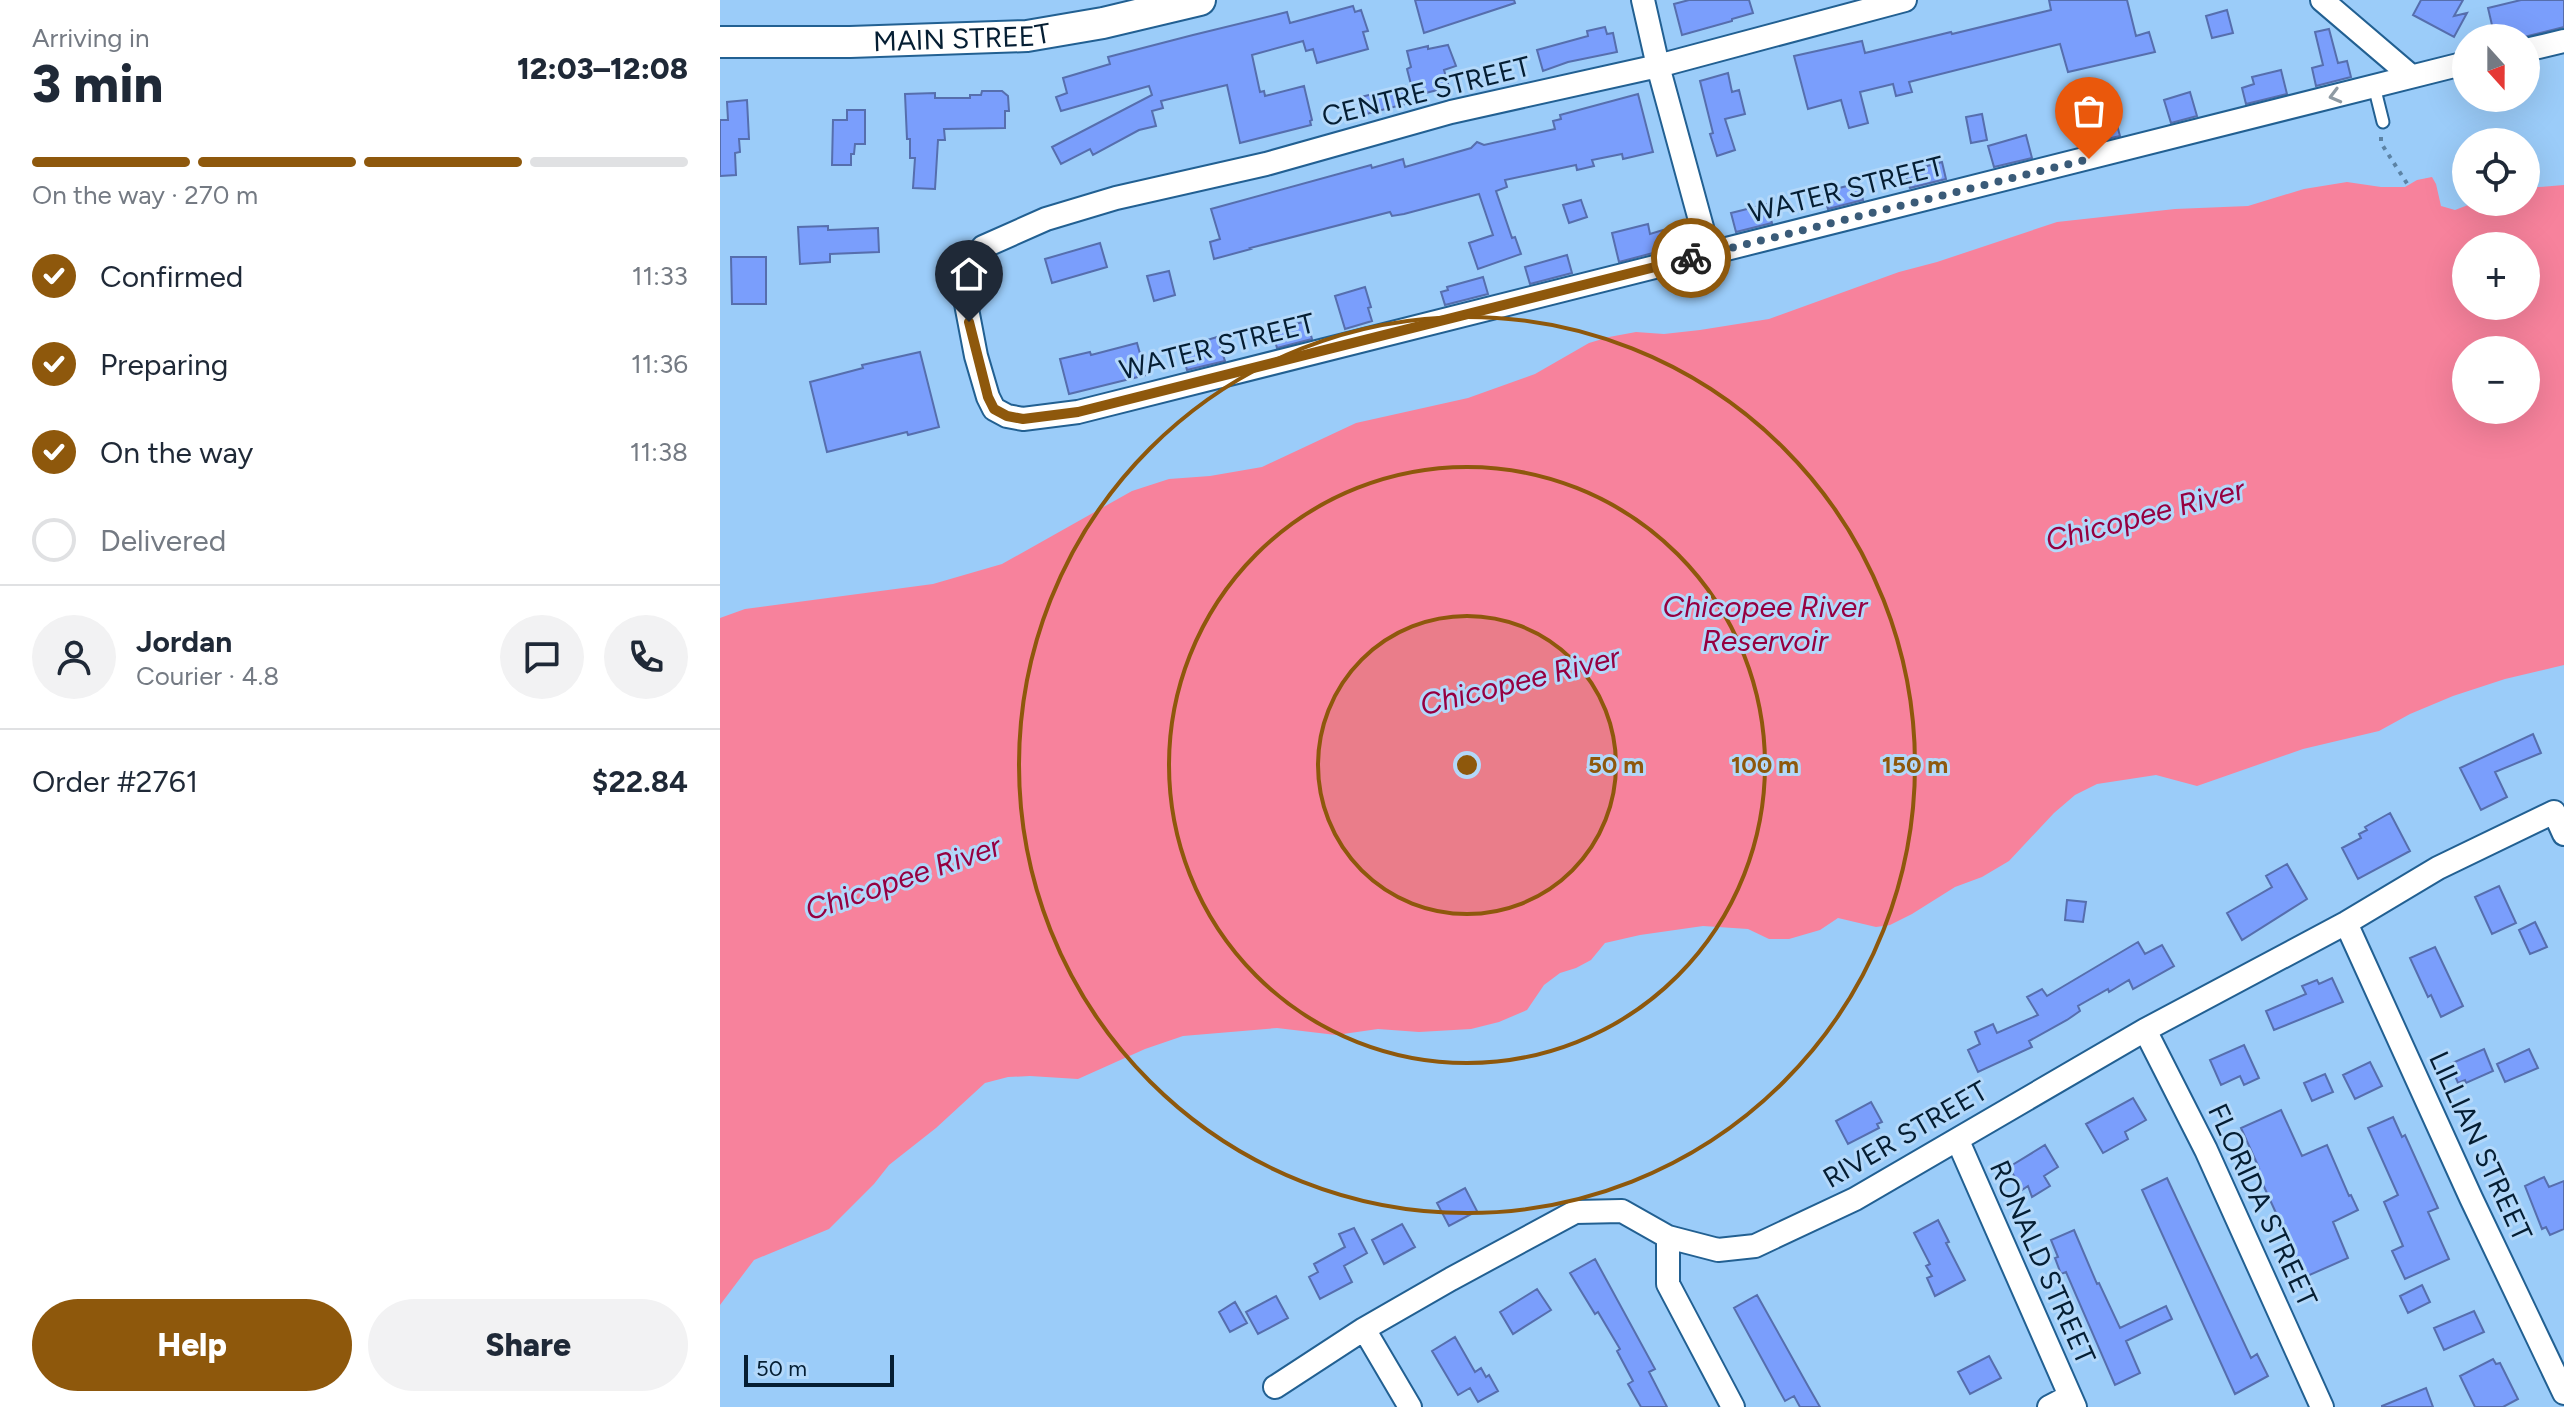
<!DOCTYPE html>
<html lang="en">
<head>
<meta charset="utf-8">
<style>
  body { margin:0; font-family:Figtree,sans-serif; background:#f2f2f3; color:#1f2937; height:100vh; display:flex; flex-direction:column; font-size:30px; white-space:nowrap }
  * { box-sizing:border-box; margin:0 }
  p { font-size:26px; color:#747a83 }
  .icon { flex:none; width:44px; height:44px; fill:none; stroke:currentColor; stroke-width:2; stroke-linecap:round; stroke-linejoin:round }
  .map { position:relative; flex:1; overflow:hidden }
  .details { display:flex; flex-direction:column; background:#fff; width:720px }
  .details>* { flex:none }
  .needle { width:52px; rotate:159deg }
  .controls { position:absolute; left:1732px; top:24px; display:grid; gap:16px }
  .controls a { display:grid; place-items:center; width:88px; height:88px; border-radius:50%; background:#fff; box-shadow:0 8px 32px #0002; font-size:40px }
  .scale { position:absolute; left:24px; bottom:20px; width:150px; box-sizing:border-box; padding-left:8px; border:4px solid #051e33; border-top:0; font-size:22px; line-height:28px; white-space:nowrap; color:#051e33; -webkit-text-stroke:6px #b3d8fa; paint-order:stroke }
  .pin { position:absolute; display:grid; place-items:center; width:68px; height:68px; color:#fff; margin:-82px -34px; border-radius:50% 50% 50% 0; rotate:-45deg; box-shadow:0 0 8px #0007 }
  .pin .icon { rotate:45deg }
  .courier { position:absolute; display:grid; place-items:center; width:80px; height:80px; margin:-40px; border:6px solid #8e580c; border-radius:50%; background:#fff; color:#222; box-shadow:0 2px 10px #0007 }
  .overview em { font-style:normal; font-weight:800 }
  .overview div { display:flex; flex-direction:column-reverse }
  .overview { display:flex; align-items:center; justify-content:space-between; height:136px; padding:0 32px }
  h1 { font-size:52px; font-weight:800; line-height:60px }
  .bar { display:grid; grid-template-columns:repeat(4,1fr); gap:12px 8px; align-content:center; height:96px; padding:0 32px }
  .bar i { height:10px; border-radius:6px; background:#e0e1e3 }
  .bar .on { background:#8e580c }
  .bar p { grid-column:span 4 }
  .line { display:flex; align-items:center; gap:20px; padding:0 32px; border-top:2px solid #e0e1e3 }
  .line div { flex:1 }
  .round { display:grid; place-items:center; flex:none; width:84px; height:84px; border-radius:42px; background:#f2f2f3 }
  ol { padding:0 32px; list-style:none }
  li { display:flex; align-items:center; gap:24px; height:88px }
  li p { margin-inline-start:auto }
  li .icon { padding:8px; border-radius:50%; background:#8e580c; color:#fff; stroke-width:4 }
  li:last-child { color:#747a83 }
  li i { width:44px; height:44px; border:4px solid #e0e1e3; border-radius:50% }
  .button { display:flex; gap:16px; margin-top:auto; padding:16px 32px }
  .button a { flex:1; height:92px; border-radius:48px; background:#8e580c; color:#fff; font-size:32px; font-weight:800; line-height:92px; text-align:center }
  .button a+a { background:#f2f2f3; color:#1f2937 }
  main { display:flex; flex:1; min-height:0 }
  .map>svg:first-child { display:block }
  .water { fill:#f7829c; fill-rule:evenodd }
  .building { fill:#7a9efc; stroke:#566ead; stroke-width:2 }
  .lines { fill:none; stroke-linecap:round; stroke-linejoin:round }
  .service-casing { stroke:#226092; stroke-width:15 }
  .minor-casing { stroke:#226092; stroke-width:26 }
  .secondary-casing { stroke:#226092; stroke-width:34 }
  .path { stroke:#5c83a5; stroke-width:4; stroke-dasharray:4 6; stroke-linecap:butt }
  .service { stroke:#fff; stroke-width:11 }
  .minor { stroke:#fff; stroke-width:22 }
  .secondary { stroke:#fff; stroke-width:30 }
  .oneway { stroke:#8e9aa3 }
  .done { stroke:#3a5b78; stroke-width:8; stroke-dasharray:0 14.4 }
  .route { stroke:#8e580c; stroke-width:10 }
  .ring { fill:none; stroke:#8e580c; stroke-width:4 }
  .labels { text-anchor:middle; stroke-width:6; stroke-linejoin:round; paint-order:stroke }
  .street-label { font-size:28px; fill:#051e33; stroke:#b3d8fa }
  .water-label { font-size:30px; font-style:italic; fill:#960040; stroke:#b3d8fa }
  .centre { fill:#8e580c; stroke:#b3d8fa; stroke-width:4 }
  .ring-label { font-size:24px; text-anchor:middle; font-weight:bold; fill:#8e580c; stroke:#b3d8fa; stroke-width:6; stroke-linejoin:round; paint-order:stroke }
</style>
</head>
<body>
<main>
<section class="details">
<div class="overview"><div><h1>3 min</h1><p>Arriving in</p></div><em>12:03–12:08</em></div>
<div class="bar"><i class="on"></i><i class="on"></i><i class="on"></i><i></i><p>On the way · 270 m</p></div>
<ol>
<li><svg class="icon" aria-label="check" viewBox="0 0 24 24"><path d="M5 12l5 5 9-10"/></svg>Confirmed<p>11:33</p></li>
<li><svg class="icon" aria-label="check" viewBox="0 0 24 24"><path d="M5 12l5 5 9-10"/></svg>Preparing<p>11:36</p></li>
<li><svg class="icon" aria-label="check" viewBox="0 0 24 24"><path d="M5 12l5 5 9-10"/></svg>On the way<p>11:38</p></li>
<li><i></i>Delivered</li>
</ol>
<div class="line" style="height:144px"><a class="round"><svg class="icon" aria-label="person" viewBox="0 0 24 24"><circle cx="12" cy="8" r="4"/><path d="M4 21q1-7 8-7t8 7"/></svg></a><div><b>Jordan</b><p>Courier · 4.8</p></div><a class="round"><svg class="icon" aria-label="chat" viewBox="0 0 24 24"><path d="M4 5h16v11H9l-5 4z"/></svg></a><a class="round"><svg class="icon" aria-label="phone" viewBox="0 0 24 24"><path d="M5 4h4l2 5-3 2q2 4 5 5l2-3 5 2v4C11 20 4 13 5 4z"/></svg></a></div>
<div class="line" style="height:104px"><div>Order #2761</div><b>$22.84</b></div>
<div class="button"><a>Help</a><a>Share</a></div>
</section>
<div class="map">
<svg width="1844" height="1407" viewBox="0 0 1844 1407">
  <rect width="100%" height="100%" fill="#9bccf9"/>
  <path class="water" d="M 1712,177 L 1716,184 L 1721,206 L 1735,210 L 1756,202 L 1806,202 L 1806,188 L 1844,185 L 1844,665 L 1785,679 L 1733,696 L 1690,714 L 1659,731 L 1583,749 L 1477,786 L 1436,775 L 1377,784 L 1355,795 L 1334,813 L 1289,861 L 1262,877 L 1235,887 L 1192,914 L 1170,925 L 1156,927 L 1118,918 L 1100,930 L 1069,939 L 1049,939 L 1028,929 L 983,926 L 920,935 L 885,943 L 871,960 L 856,968 L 840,973 L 824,985 L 807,1010 L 779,1022 L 751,1029 L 699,1032 L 658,1029 L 616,1035 L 557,1028 L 463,1036 L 425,1049 L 358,1079 L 310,1076 L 288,1077 L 265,1083 L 216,1128 L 169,1165 L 154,1184 L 109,1229 L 34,1260 L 0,1305 L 0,618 L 25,609 L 213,584 L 282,564 L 412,491 L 449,479 L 490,476 L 542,467 L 636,423 L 748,398 L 815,374 L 869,343 L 889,337 L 916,332 L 944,334 L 980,330 L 1049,319 L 1179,272 L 1217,262 L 1337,222 L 1455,209 L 1528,206 L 1584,189 L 1627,182 L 1661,187 L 1685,187 L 1697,180 ZM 1746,246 L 1806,246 L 1806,306 L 1746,306 ZM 1746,350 L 1806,350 L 1806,410 L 1746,410 Z"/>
  <path class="building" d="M 695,0 L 794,0 L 795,3 L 704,33 Z
    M 969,0 L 1029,0 L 1033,13 L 1012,19 L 1012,21 L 962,35 L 954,4 Z
    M 1329,0 L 1407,0 L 1416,36 L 1429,32 L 1435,52 L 1348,72 L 1340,44 L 1189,82 L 1192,92 L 1176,96 L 1173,84 L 1140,92 L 1148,123 L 1129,128 L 1121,100 L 1088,109 L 1074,56 L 1142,41 L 1145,53 L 1231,32 L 1232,34 L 1331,10 Z
    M 1701,0 L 1743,0 L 1734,16 L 1747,13 L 1734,37 L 1693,15 Z
    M 1801,0 L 1844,0 L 1844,27 L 1800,38 L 1775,38 L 1768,8 Z
    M 633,6 L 635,12 L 641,10 L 648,31 L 643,32 L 648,49 L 597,63 L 593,49 L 586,51 L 583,41 L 532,55 L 540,92 L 544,91 L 545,96 L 584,86 L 592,120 L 590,121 L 591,125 L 520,143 L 507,85 L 441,101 L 443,108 L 432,111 L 436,126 L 419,130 L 373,155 L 370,149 L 341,164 L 332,147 L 432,95 L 429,86 L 341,111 L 336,97 L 347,93 L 343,78 L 390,64 L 388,57 L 473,35 L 567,12 L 570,23 Z
    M 1507,10 L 1513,33 L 1492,38 L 1486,16 Z
    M 885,27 L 887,34 L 893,33 L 897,52 L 848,62 L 823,71 L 817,50 L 868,36 L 867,31 Z
    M 1609,29 L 1618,63 L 1627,61 L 1631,77 L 1596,86 L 1592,68 L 1603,65 L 1595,32 Z
    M 728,45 L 736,66 L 724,70 L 729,87 L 694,96 L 687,69 L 691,67 L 687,51 L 708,46 L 708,49 Z
    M 1561,70 L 1567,94 L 1526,104 L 1522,88 L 1534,84 L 1532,77 Z
    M 1008,73 L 1012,92 L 1019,90 L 1025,114 L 1005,119 L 1015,150 L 997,156 L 990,134 L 993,133 L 980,81 Z
    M 685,86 L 689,103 L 646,114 L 641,97 Z
    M 262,91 L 282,91 L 288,96 L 289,111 L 285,111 L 285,128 L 224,129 L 225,140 L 218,140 L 215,189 L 193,188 L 195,158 L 190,158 L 190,139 L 187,139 L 185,94 L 215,93 L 215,98 L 250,98 L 250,95 L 261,95 Z
    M 1470,92 L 1477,116 L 1451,123 L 1444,100 Z
    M 918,94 L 933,152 L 903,159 L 902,154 L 872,160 L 874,166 L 857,170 L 856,165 L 785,180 L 787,187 L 776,191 L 792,238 L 795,237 L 801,254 L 758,269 L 749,243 L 773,235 L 759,194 L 684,214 L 672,216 L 670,212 L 530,248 L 531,249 L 494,259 L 490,242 L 500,239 L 491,209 L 651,165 L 652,168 L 683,159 L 685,167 L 751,148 L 757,142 L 764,145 L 835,129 L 833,121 L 841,119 L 840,115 Z
    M 27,100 L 29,139 L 19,139 L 20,152 L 15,153 L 16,175 L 0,176 L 0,120 L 8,120 L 7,102 Z
    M 127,110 L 145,110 L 145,144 L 135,144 L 134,154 L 131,154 L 131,165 L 112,165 L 113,120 L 127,120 Z
    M 1262,114 L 1267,140 L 1251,143 L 1246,117 Z
    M 1394,114 L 1400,136 L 1365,144 L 1359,124 Z
    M 1306,135 L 1312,158 L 1274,167 L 1268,146 Z
    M 1222,162 L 1226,179 L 1190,188 L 1185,172 Z
    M 1139,183 L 1143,200 L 1108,209 L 1103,192 Z
    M 861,200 L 867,217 L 849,223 L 843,205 Z
    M 1047,204 L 1052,223 L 1016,232 L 1011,213 Z
    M 928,224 L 930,234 L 943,230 L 948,249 L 899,262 L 892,233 Z
    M 108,226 L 108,230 L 158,228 L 159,252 L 110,254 L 110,262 L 80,264 L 78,227 Z
    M 380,243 L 387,267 L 332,283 L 325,259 Z
    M 847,255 L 852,273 L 810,284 L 805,267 Z
    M 11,257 L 46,257 L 46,304 L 12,304 Z
    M 449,271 L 455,295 L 434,301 L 427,276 Z
    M 763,277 L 768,294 L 725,305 L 721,292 L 728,290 L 727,287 Z
    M 645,287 L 651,307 L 648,308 L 652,321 L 625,329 L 615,296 Z
    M 587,321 L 592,339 L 557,348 L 552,330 Z
    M 497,337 L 505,361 L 467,370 L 461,348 Z
    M 417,343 L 426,375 L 349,394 L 340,359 L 370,352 L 371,355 Z
    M 200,352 L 219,427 L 188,435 L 187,432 L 107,452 L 90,382 L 143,368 L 142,365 Z
    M 1813,734 L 1821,753 L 1775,772 L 1787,797 L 1761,810 L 1740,768 Z
    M 1670,813 L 1690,851 L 1638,879 L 1622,848 L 1641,838 L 1639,834 L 1647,830 L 1645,827 Z
    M 1567,864 L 1587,899 L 1522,940 L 1507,913 L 1552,887 L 1546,876 Z
    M 1779,886 L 1796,923 L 1772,934 L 1755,897 Z
    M 1347,900 L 1366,902 L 1363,922 L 1345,920 Z
    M 1815,922 L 1827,947 L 1810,954 L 1799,930 Z
    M 1418,942 L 1425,954 L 1442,945 L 1454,966 L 1413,989 L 1409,980 L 1389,992 L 1388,989 L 1358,1006 L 1360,1011 L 1347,1020 L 1309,1041 L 1312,1047 L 1258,1072 L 1248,1050 L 1260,1044 L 1255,1032 L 1273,1024 L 1277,1033 L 1318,1015 L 1307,997 L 1322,989 L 1327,996 Z
    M 1715,947 L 1743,1006 L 1721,1017 L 1711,995 L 1708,997 L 1690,958 Z
    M 1612,978 L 1623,1002 L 1554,1030 L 1546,1011 L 1586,994 L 1582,986 L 1597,980 L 1599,984 Z
    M 1524,1045 L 1539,1078 L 1524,1085 L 1520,1076 L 1501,1085 L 1490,1060 Z
    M 1764,1049 L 1773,1071 L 1746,1083 L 1745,1080 L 1738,1083 L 1730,1064 Z
    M 1809,1049 L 1818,1068 L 1785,1082 L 1777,1064 Z
    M 1650,1062 L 1662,1086 L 1635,1099 L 1623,1075 Z
    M 1605,1074 L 1613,1092 L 1592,1101 L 1584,1083 Z
    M 1413,1098 L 1426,1120 L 1405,1132 L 1408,1139 L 1383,1153 L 1366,1124 Z
    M 1151,1102 L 1162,1122 L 1157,1124 L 1159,1128 L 1128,1144 L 1116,1121 Z
    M 1561,1110 L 1582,1156 L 1607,1145 L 1629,1196 L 1631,1195 L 1638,1210 L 1613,1222 L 1628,1258 L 1585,1277 L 1536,1169 L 1539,1168 L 1521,1128 Z
    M 1673,1117 L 1682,1137 L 1685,1135 L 1718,1208 L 1708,1212 L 1729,1259 L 1685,1279 L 1672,1251 L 1683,1246 L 1664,1202 L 1678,1195 L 1648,1128 Z
    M 1325,1145 L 1338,1167 L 1324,1176 L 1330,1186 L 1312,1197 L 1308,1186 L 1302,1190 L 1289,1167 Z
    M 1824,1177 L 1829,1187 L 1844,1181 L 1844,1229 L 1830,1235 L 1826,1227 L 1822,1229 L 1805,1186 Z
    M 1447,1178 L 1531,1358 L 1537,1354 L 1548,1376 L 1515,1394 L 1422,1190 Z
    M 745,1188 L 757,1211 L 729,1226 L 717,1203 Z
    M 1218,1220 L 1229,1242 L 1226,1243 L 1245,1280 L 1215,1296 L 1207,1278 L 1212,1276 L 1206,1266 L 1210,1264 L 1194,1233 Z
    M 682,1224 L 695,1247 L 664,1264 L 652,1240 Z
    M 634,1228 L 647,1253 L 624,1266 L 632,1282 L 600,1299 L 589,1277 L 598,1272 L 594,1264 L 625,1247 L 619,1234 Z
    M 1354,1230 L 1377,1284 L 1379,1283 L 1400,1328 L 1446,1306 L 1452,1319 L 1406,1341 L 1420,1373 L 1395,1385 L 1346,1272 L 1341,1274 L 1335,1258 L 1338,1257 L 1331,1240 Z
    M 875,1259 L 935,1369 L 929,1372 L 947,1407 L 921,1407 L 908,1384 L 913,1381 L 897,1351 L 900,1349 L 878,1312 L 875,1314 L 850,1273 Z
    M 1702,1285 L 1710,1302 L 1688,1313 L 1680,1296 Z
    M 817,1289 L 831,1310 L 793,1334 L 780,1312 Z
    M 1037,1295 L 1088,1386 L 1100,1407 L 1080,1407 L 1074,1396 L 1065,1401 L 1014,1308 Z
    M 556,1296 L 568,1318 L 538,1334 L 526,1312 Z
    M 515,1302 L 527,1323 L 510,1332 L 499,1312 Z
    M 1754,1311 L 1764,1332 L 1724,1350 L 1714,1328 Z
    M 735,1337 L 755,1372 L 761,1368 L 766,1377 L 769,1375 L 778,1391 L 758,1402 L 750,1388 L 738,1395 L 712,1351 Z
    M 1269,1356 L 1281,1378 L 1250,1394 L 1238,1372 Z
    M 1773,1359 L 1776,1364 L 1780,1363 L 1798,1399 L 1783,1407 L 1755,1407 L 1740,1376 Z
    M 1706,1388 L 1713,1407 L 1662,1407 L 1662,1406 Z"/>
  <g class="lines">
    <defs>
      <path id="service" d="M 1654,86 L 1663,122"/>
      <path id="minor" d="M 923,0 L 938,66 L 989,253
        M 1185,0 L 938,66 L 731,112 L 546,164 L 396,198 L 326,219 L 263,247 L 249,264 L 243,288 L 256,356 L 268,397 L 274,409 L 287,416 L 303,419 L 358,412 L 1746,63
        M 1602,0 L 1691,76
        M 1806,50 L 1844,41
        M 1626,923 L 1751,1198 L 1844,1393
        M 1425,1030 L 1486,1150 L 1602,1407
        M 1238,1141 L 1355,1407
        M 948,1237 L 948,1284 L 1013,1407
        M 644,1329 L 690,1407
        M 555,1387 L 644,1329 L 731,1279 L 855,1212 L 902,1211 L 948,1237 L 998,1250 L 1035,1246 L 1135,1199 L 1425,1030 L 1626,923 L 1718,868 L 1834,812 L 1844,834
        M 1329,1407 L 1350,1396"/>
      <g id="secondary">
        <path id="s1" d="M 0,42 L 130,42 L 307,36 L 383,23 L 480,0"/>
      </g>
    </defs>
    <use href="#service" class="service-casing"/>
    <use href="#minor" class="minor-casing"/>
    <use href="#secondary" class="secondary-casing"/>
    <path class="path" d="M 1661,137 L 1661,143 L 1688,185"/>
    <use href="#service" class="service"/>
    <use href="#minor" class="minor"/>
    <use href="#secondary" class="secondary"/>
  </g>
  <defs><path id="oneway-chevron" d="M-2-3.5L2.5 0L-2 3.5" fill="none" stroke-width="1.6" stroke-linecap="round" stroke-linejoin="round" transform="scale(2)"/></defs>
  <use class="oneway" href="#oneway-chevron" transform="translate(1615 96) rotate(165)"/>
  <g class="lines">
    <path class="done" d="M 971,258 L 1369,159"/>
    <path class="route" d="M 249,322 L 268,397 L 274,409 L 287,416 L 303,419 L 358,412 L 971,258"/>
  </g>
  <circle cx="747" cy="765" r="149" fill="#8e580c" fill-opacity=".12"/>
  <g class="ring">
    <circle cx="747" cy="765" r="149"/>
    <circle cx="747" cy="765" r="298"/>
    <circle cx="747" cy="765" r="448"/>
  </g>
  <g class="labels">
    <g class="street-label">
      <text dy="10" stroke="none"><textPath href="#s1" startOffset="242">MAIN STREET</textPath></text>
      <text transform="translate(706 91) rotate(-14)" y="10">CENTRE STREET</text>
      <text transform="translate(1126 189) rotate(-14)" y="10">WATER STREET</text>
      <text transform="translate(497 346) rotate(-14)" y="10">WATER STREET</text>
      <text transform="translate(1185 1134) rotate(-30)" y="10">RIVER STREET</text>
      <text transform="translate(1761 1146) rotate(65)" y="10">LILLIAN STREET</text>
      <text transform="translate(1543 1205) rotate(65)" y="10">FLORIDA STREET</text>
      <text transform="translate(1323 1262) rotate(66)" y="10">RONALD STREET</text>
    </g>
    <g class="water-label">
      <text transform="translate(1425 515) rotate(-15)" y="10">Chicopee River</text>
      <text x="1045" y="617">Chicopee River<tspan x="1045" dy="34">Reservoir</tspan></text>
      <text transform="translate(800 681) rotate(-14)" y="10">Chicopee River</text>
      <text transform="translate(183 878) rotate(-19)" y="10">Chicopee River</text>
    </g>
  </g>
  <circle cx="747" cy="765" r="12" class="centre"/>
  <g class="ring-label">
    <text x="896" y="773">50 m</text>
    <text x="1045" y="773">100 m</text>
    <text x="1195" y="773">150 m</text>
  </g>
</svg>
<div class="controls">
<a><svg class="needle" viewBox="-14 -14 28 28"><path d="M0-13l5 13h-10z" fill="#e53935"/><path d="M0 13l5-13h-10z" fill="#747a83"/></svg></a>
<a><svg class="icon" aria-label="locate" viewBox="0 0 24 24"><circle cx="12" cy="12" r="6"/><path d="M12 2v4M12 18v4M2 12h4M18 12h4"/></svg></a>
<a>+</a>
<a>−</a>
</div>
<div class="scale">50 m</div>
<div class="pin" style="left:1369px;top:159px;background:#ea580c"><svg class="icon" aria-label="bag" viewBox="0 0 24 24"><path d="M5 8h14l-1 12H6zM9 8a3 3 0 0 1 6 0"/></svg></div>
<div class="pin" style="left:249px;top:322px;background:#1f2937"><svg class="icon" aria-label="home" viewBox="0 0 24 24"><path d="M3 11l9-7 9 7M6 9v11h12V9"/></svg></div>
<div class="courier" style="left:971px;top:258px"><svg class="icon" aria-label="bike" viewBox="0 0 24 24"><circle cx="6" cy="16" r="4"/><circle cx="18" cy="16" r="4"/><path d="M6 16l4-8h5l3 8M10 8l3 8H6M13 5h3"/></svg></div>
</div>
</main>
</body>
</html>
